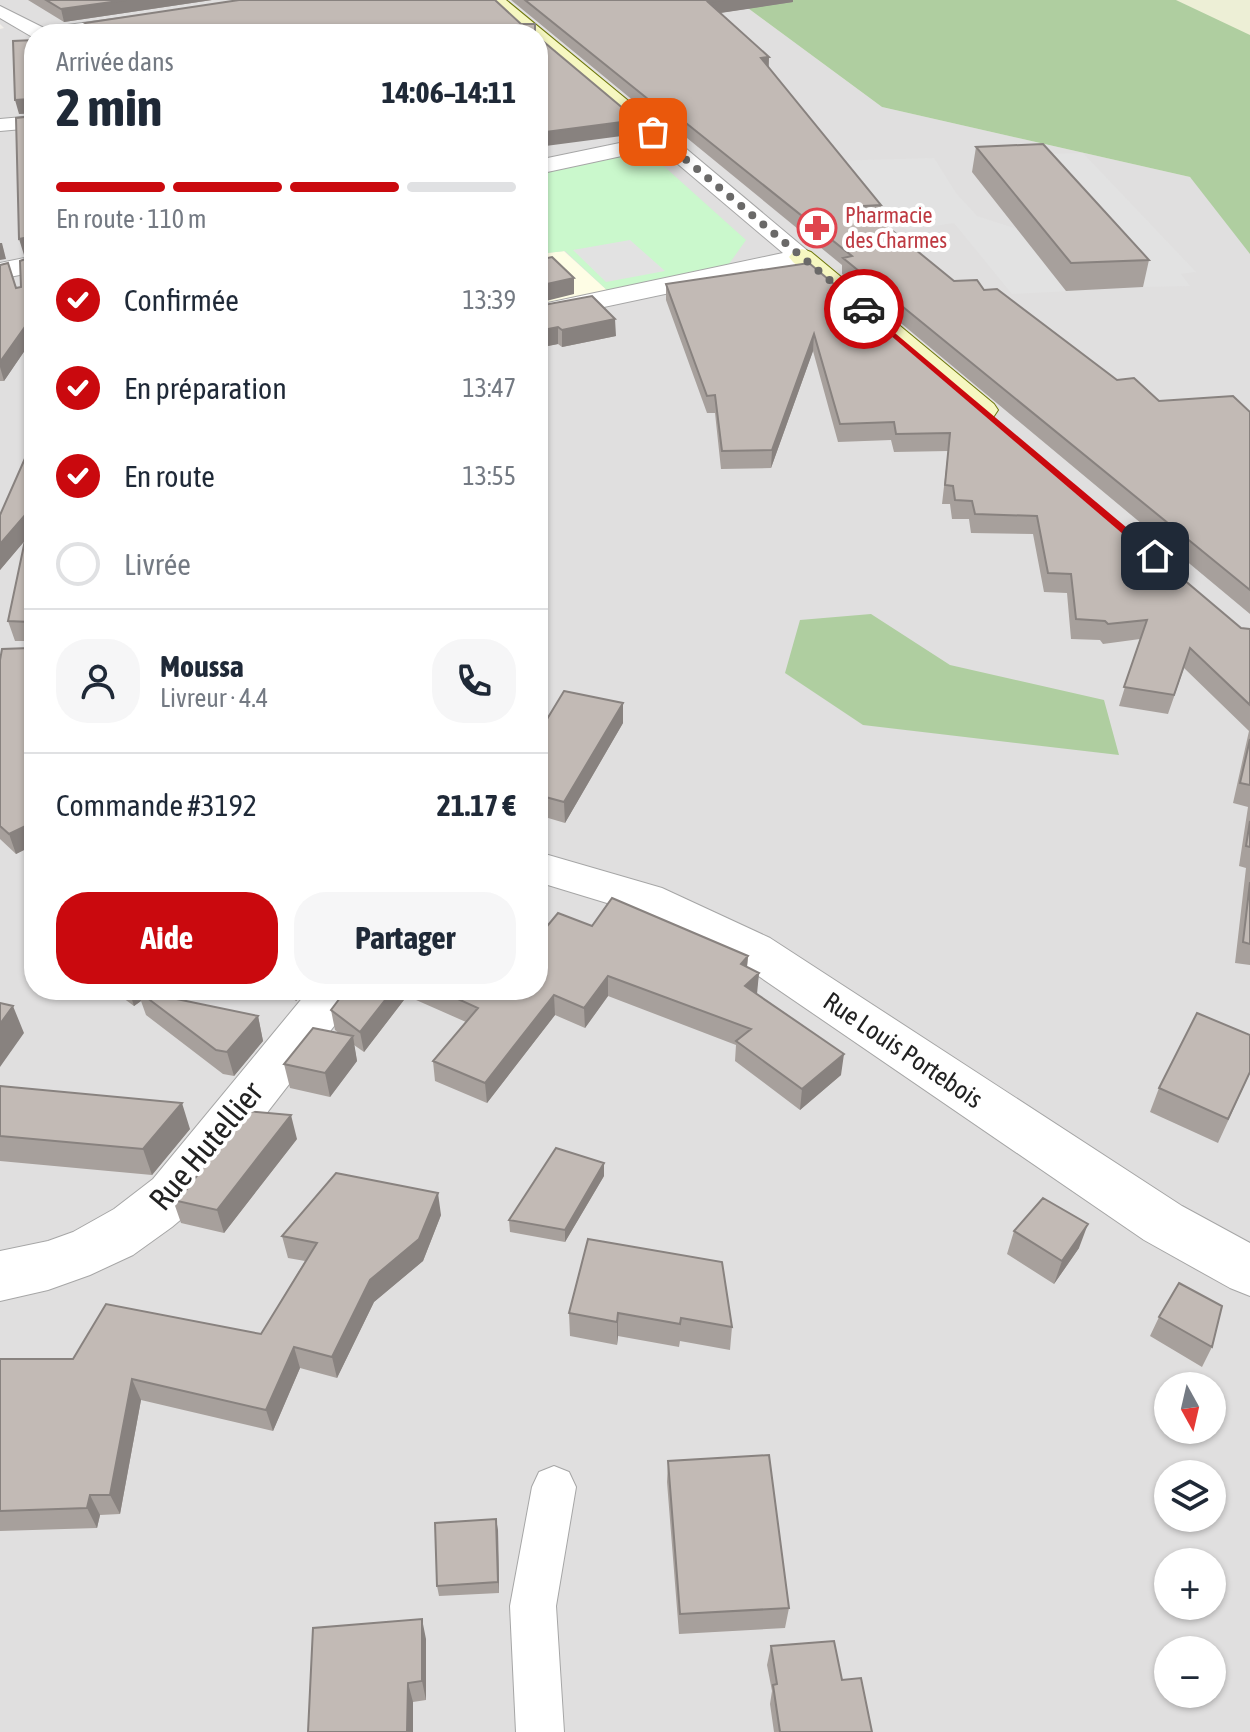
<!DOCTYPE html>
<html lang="fr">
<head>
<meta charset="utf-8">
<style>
  body { margin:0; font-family:"Asap Condensed",sans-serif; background:#f6f6f7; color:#1f2937; height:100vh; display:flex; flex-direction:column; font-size:30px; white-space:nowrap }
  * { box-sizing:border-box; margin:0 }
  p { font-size:26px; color:#747a83 }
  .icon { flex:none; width:44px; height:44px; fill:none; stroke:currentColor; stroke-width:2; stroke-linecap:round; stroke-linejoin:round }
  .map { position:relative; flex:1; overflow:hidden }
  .details { position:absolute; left:24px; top:24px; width:524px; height:976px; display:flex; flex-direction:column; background:#fff; border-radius:32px; box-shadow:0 2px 6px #0004 }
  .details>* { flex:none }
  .needle { width:52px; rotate:172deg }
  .buttons { position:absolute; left:1154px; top:1372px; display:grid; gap:16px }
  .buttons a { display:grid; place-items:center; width:72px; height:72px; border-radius:50%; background:#fff; box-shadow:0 2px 6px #0004; font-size:40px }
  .pin { position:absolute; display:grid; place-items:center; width:68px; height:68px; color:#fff; margin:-34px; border-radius:16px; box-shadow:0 4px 12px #0006 }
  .courier { position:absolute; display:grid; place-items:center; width:80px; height:80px; margin:-40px; border:6px solid #ca090e; border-radius:50%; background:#fff; color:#222; box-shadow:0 2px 10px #0007 }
  .headline em { font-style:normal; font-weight:700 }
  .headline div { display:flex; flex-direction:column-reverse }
  .headline { display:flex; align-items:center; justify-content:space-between; height:136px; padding:0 32px }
  h1 { font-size:52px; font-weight:700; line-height:60px }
  .bar { display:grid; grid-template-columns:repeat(4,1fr); gap:12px 8px; align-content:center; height:96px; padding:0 32px }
  .bar i { height:10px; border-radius:6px; background:#e0e1e3 }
  .bar .on { background:#ca090e }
  .bar p { grid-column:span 4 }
  .line { display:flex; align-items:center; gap:20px; padding:0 32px; border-top:2px solid #e0e1e3 }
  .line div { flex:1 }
  .round { display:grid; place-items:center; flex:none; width:84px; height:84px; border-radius:32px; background:#f6f6f7 }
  ol { padding:0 32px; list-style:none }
  li { display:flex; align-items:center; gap:24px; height:88px }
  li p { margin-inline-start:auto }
  li .icon { padding:8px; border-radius:50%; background:#ca090e; color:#fff; stroke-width:4 }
  li:last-child { color:#747a83 }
  li i { width:44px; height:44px; border:4px solid #e0e1e3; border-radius:50% }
  .cta { display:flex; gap:16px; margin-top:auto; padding:16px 32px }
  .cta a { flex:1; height:92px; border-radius:32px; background:#ca090e; color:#fff; font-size:32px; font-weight:700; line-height:92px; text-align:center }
  .cta a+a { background:#f6f6f7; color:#1f2937 }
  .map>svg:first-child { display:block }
  .residential { fill:#e0dfdf; fill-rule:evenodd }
  .education { fill:#fefde5 }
  .farmland { fill:#edefd6 }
  .forest { fill:#afcea0 }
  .park { fill:#caf8cc }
  .parking { fill:#e2e2e2 }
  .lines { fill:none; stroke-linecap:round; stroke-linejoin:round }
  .service-casing { stroke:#a6a6a6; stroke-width:2 }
  .minor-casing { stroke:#a6a6a6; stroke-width:2 }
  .secondary-casing { stroke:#6e770a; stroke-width:2 }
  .service { fill:#fff; fill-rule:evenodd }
  .minor { fill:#fff; fill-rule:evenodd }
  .secondary { fill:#f6f7c1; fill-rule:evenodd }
  .wall { fill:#a7a09c }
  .shaded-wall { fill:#88827f }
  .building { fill:#c2bab5; stroke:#88827f; stroke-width:2 }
  .route { fill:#ca090e }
  .done { stroke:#6a6968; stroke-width:8; stroke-dasharray:0 14.4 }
  .labels { text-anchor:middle; stroke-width:8; stroke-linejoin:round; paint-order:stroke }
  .far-health-label { font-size:22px; fill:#be3a42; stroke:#fff; text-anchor:start }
  .street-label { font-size:26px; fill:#222; stroke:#fff }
  .near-street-label { font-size:32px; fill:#222; stroke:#fff }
</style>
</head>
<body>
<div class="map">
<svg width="1250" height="1732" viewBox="0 0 1250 1732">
  <rect width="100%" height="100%" fill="#f1eee9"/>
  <path class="residential" d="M 0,0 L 737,0 L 882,107 L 1190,177 L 1250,228 L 1250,1732 L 0,1732 L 0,29 L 4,28 L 0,24 ZM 34,34 L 538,34 L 538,990 L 34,990 ZM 1168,1386 L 1212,1386 L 1212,1430 L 1168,1430 ZM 1168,1474 L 1212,1474 L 1212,1518 L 1168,1518 ZM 1168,1562 L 1212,1562 L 1212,1606 L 1168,1606 ZM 1168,1650 L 1212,1650 L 1212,1694 L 1168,1694 Z"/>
  <path class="education" d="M 564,251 L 608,291 L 538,305 L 538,254 Z"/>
  <path class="farmland" d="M 1176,0 L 1250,0 L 1250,37 Z"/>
  <path class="forest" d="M 737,0 L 1176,0 L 1250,35 L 1250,254 L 1190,177 L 882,107 Z
    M 871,614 L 950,665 L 1104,700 L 1119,755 L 863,725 L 785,673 L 800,620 Z"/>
  <path class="park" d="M 623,155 L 657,160 L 746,240 L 729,264 L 608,291 L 565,251 L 538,254 L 538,173 Z"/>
  <path class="parking" d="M 1083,153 L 1196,272 L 1181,274 L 1190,286 L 1143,287 L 1022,155 Z
    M 934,158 L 956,193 L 977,216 L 1023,231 L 1051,273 L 1071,291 L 1012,294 L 954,223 L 907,230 L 840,183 L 827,161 Z
    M 630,240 L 665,271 L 606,282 L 573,250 Z"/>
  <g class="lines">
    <defs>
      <path id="service" d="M 554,1466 L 569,1472 L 576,1487 L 556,1606 L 564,1732 L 516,1732 L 510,1606 L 532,1487 L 539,1472 Z"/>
      <path id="minor" d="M 0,6 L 44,28 L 144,15 L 153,20 L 144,25 L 80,34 L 34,34 L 34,38 L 0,18 Z
        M 34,116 L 34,128 L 0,131 L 0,119 Z
        M 663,134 L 671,136 L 815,257 L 811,262 L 802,265 L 538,321 L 538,305 L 783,253 L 659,148 L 538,174 L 538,160 Z
        M 34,256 L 34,272 L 0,279 L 0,263 Z
        M 538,852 L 662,888 L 770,938 L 1182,1206 L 1250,1243 L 1250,1296 L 1230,1288 L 1144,1240 L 738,962 L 630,910 L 538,882 Z
        M 309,990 L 362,990 L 191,1211 L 172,1227 L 133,1255 L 90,1275 L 48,1290 L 0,1301 L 0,1251 L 48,1241 L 73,1232 L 114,1209 L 153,1179 Z"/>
      <path id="secondary" d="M 486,0 L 506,0 L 671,136 L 674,141 L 671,146 L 655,146 L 538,46 L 538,34 L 524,34 Z
        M 802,249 L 811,252 L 994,404 L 998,410 L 994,416 L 983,419 L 972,416 L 793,262 L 789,257 L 793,252 Z"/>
    </defs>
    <use href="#service" class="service-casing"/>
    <use href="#minor" class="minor-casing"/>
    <use href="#secondary" class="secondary-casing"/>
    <use href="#service" class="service"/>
    <use href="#minor" class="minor"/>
    <use href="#secondary" class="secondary"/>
  </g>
  <path class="wall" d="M 28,0 L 212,0 L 64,22 Z
    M 495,0 L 88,34 L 85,23 Z
    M 511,0 L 793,0 L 793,2 L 719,13 L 769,57 L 769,68 L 881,205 L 879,220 L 954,281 L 984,290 L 1117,380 L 1159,401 L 1250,412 L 1250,614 L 842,274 L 842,265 L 676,129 L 669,130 Z
    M 34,40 L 34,337 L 4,381 L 0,381 L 0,265 L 16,288 L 21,287 L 33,256 L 33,253 L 24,255 L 33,113 L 19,114 Z
    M 976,147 L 1149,260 L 1143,287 L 1066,291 L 972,172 Z
    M 809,263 L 1241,628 L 1250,629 L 1250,965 L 1235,963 L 1246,868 L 1239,866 L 1248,807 L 1233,803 L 1249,731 L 1184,668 L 1168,714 L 1119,706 L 1140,639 L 1103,644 L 1100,640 L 1071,639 L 1067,593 L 1044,592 L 1033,534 L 971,533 L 969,519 L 952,519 L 950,504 L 942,504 L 948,451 L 894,452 L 891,440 L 838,442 L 813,351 L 771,468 L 721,469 L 715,413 L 707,413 L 666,300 L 666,284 Z
    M 538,306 L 616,336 L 562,347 L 558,344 L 538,348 Z
    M 34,438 L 34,845 L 16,854 L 0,839 L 0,660 L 30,648 L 30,641 L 15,641 L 8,621 L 25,540 L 0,570 L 0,515 Z
    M 623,723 L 565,823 L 538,815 L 538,734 Z
    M 592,926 L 748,956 L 747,967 L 759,973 L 756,994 L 841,1075 L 800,1110 L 735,1061 L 736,1045 L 608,996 L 585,1028 L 555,1015 L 487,1103 L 435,1081 L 433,1061 L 466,1022 L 407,996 L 364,1052 L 354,1045 L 357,1061 L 330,1097 L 290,1088 L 284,1064 L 340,1034 L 335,1030 L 331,1010 L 346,990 L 538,990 Z
    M 112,990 L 158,990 L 152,994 L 258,1016 L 263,1041 L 234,1076 L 223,1074 L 146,1015 L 141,1001 L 134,1006 Z
    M 282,990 L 306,990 L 296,1001 Z
    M 1250,1073 L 1218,1143 L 1150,1112 L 1159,1088 Z
    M 0,1086 L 190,1129 L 152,1175 L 0,1161 Z
    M 297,1139 L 224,1233 L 181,1223 L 173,1200 L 186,1190 Z
    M 604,1176 L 565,1242 L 510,1232 L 509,1220 Z
    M 441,1215 L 423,1261 L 374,1302 L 337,1378 L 300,1368 L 273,1431 L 141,1400 L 120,1514 L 100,1515 L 97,1528 L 0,1531 L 0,1359 L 73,1359 L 261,1334 L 305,1261 L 288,1258 L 282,1236 Z
    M 1014,1231 L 1079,1248 L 1054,1284 L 1007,1254 Z
    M 588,1239 L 732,1327 L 730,1350 L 680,1341 L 679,1347 L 618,1336 L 617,1345 L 570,1336 L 569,1313 Z
    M 1159,1317 L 1212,1347 L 1202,1367 L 1150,1336 Z
    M 668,1461 L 789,1608 L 785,1628 L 679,1634 L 667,1482 Z
    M 498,1530 L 499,1593 L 439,1596 L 437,1586 Z
    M 426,1639 L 426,1700 L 413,1702 L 413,1732 L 308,1732 Z
    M 771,1646 L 842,1680 L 872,1732 L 774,1732 L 770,1704 L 772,1691 L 767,1665 Z"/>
  <path class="shaded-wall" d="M 126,0 L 212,0 L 64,22 L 61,9 Z
    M 724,0 L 793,0 L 793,2 L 707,15 L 708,2 Z
    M 769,57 L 768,71 L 761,58 Z
    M 30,99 L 34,113 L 19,114 L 15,100 Z
    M 676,115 L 676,129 L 669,130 L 669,116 Z
    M 637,120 L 637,134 L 538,147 L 538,133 Z
    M 29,237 L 33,253 L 24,255 L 19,239 Z
    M 0,243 L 2,243 L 6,259 L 0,260 Z
    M 574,278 L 574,294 L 538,303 L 538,286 Z
    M 34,314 L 34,337 L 4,381 L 0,367 L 0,362 Z
    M 615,319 L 616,336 L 562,347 L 562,330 Z
    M 558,327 L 558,344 L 538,348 L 538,331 Z
    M 814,334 L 813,351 L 771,468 L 772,450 Z
    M 32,507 L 34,530 L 0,570 L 0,544 Z
    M 623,703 L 623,723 L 565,823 L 564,802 Z
    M 34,822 L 34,845 L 16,854 L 9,834 Z
    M 748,956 L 746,976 L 741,964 Z
    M 759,973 L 757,994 L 744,1007 L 745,986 Z
    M 608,976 L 608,996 L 585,1028 L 584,1008 Z
    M 129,990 L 158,990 L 147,998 L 138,991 L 141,1001 L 134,1006 Z
    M 294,990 L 306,990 L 296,1001 Z
    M 393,990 L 407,990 L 407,996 L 364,1052 L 360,1032 Z
    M 554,995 L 555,1015 L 487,1103 L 485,1083 Z
    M 13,1006 L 24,1033 L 0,1067 L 0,1024 Z
    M 258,1016 L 263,1041 L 234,1076 L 227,1052 Z
    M 353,1036 L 357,1061 L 330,1097 L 325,1073 Z
    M 844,1054 L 841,1075 L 800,1110 L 802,1089 Z
    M 182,1103 L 190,1129 L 152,1175 L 143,1149 Z
    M 291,1115 L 297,1139 L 224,1233 L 217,1210 Z
    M 604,1163 L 604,1176 L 565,1242 L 565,1230 Z
    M 438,1193 L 441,1215 L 423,1261 L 374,1302 L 337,1378 L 332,1357 L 370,1280 Z
    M 1088,1224 L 1079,1248 L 1054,1284 L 1062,1261 Z
    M 618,1313 L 618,1336 L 617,1345 L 617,1322 Z
    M 294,1347 L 300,1368 L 273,1431 L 266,1410 Z
    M 132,1379 L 141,1400 L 120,1514 L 110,1495 Z
    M 90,1495 L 100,1515 L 97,1528 L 87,1508 Z
    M 496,1519 L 498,1530 L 499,1593 L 498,1582 Z
    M 422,1619 L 426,1639 L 426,1700 L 422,1681 Z
    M 408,1683 L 413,1702 L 413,1732 L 407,1732 Z"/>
  <path class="building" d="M 46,0 L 126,0 L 61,9 Z
    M 239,0 L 495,0 L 521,24 L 535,24 L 535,34 L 94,34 L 104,33 L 85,23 Z
    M 525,0 L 724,0 L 708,2 L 769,57 L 761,58 L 881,205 L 862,206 L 954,281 L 977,280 L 984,290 L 997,289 L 1117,380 L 1134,378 L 1159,401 L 1233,396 L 1250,412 L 1250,590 L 843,258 L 852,256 L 676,115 L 669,116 Z
    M 538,37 L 637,120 L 538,133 Z
    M 34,40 L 34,314 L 0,362 L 0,265 L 8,263 L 16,288 L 21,287 L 20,261 L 33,256 L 33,240 L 29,237 L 19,239 L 16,118 L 33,116 L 34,102 L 30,99 L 15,100 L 13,41 Z
    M 1043,144 L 1149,260 L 1071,263 L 976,147 Z
    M 552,257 L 574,278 L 538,286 L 538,260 Z
    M 809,263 L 1241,628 L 1250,629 L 1250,705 L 1190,648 L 1174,695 L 1124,687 L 1147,620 L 1108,624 L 1105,621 L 1076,619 L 1071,574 L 1048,573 L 1037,516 L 975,514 L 972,501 L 955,500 L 953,486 L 945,485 L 950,433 L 896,434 L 894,422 L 840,424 L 814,334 L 772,450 L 722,451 L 715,395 L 707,396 L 666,284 Z
    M 592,296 L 615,319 L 562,330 L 558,327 L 538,331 L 538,306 Z
    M 34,438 L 34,822 L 9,834 L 0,826 L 0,660 L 2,649 L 30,648 L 30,622 L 8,621 L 32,507 L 0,544 L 0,515 Z
    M 564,691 L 623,703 L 564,802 L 538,795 L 538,734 Z
    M 1250,739 L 1250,785 L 1240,783 Z
    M 1250,821 L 1250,847 L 1246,846 Z
    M 1250,882 L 1250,944 L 1243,942 Z
    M 612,898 L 748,956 L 741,964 L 759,973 L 745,986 L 844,1054 L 802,1089 L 736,1041 L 751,1029 L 608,976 L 584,1008 L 554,995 L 485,1083 L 433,1061 L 478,1008 L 438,990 L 538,990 L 538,937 L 558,913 L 592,926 Z
    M 346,990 L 393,990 L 360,1032 L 331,1010 Z
    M 138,991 L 258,1016 L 227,1052 L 216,1050 Z
    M 0,1003 L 13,1006 L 0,1024 Z
    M 1197,1013 L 1250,1035 L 1250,1072 L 1228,1119 L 1159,1088 Z
    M 313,1028 L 353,1036 L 325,1073 L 284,1064 Z
    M 0,1086 L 182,1103 L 143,1149 L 0,1136 Z
    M 247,1111 L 291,1115 L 217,1210 L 173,1200 L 186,1190 Z
    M 556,1148 L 604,1163 L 565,1230 L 509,1220 Z
    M 336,1173 L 438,1193 L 419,1239 L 370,1280 L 332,1357 L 294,1347 L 266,1410 L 132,1379 L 110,1495 L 90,1495 L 87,1508 L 0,1511 L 0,1359 L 73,1359 L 106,1304 L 261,1334 L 317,1243 L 282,1236 Z
    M 1043,1198 L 1088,1224 L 1062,1261 L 1014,1231 Z
    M 588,1239 L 722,1262 L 732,1327 L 681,1318 L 680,1324 L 618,1313 L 617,1322 L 569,1313 Z
    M 1179,1283 L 1222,1306 L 1212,1347 L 1159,1317 Z
    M 769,1455 L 789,1608 L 680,1614 L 668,1461 Z
    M 496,1519 L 498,1582 L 437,1586 L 435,1523 Z
    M 422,1619 L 422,1681 L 408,1683 L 407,1732 L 308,1732 L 313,1628 Z
    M 834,1641 L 842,1680 L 861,1678 L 872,1732 L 780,1732 L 773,1685 L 777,1684 L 771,1646 Z"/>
  <path class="route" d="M 864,307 L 1158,554 L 1158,558 L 1151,558 L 862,311 Z"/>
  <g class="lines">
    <path class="done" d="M 653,132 L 864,309"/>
  </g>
  <defs>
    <symbol id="pharmacy-ring" viewBox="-11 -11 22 22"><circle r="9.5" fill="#fff" stroke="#e0444e" stroke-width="1.5"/><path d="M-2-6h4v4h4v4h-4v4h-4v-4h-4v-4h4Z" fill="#e0444e"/></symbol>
  </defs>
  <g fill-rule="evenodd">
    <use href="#pharmacy-ring" x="795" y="206" width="44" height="44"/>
  </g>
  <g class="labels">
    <g class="far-health-label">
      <text x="845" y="223">Pharmacie<tspan x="845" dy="25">des Charmes</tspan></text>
    </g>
    <g class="street-label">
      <text transform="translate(903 1050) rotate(34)" y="9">Rue Louis Portebois</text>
    </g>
    <g class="near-street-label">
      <text transform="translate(206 1146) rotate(-50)" y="11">Rue Hutellier</text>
    </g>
  </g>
</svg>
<div class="buttons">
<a><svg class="needle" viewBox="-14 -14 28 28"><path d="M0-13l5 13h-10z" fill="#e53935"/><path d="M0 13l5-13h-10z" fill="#747a83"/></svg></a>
<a><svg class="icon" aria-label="layers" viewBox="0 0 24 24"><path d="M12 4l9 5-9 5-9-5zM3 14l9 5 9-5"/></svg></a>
<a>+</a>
<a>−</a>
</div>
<div class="pin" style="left:653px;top:132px;background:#ea580c"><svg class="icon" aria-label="bag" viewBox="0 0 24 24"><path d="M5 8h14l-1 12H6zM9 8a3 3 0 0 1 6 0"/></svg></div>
<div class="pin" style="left:1155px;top:556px;background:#1f2937"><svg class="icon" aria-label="home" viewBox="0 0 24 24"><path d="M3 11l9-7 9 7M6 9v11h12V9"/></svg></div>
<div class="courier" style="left:864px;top:309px"><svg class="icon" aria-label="car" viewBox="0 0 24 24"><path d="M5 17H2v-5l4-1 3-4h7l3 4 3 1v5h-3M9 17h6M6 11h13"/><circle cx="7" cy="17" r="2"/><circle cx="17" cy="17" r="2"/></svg></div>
<section class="details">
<div class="headline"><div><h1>2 min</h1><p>Arrivée dans</p></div><em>14:06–14:11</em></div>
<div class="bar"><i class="on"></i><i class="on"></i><i class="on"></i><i></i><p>En route · 110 m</p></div>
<ol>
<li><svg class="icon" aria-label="check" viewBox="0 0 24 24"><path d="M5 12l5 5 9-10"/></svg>Confirmée<p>13:39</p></li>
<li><svg class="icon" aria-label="check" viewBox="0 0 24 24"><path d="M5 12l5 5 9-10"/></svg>En préparation<p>13:47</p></li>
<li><svg class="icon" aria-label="check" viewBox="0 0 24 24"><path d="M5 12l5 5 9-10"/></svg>En route<p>13:55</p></li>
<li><i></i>Livrée</li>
</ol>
<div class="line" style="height:144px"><a class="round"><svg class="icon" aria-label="person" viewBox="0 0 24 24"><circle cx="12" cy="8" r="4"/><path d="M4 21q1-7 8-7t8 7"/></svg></a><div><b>Moussa</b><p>Livreur · 4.4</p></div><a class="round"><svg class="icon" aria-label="phone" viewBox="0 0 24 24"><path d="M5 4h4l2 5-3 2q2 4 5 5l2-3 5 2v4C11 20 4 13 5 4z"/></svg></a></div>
<div class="line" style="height:104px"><div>Commande #3192</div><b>21.17 €</b></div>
<div class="cta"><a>Aide</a><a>Partager</a></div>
</section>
</div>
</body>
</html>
